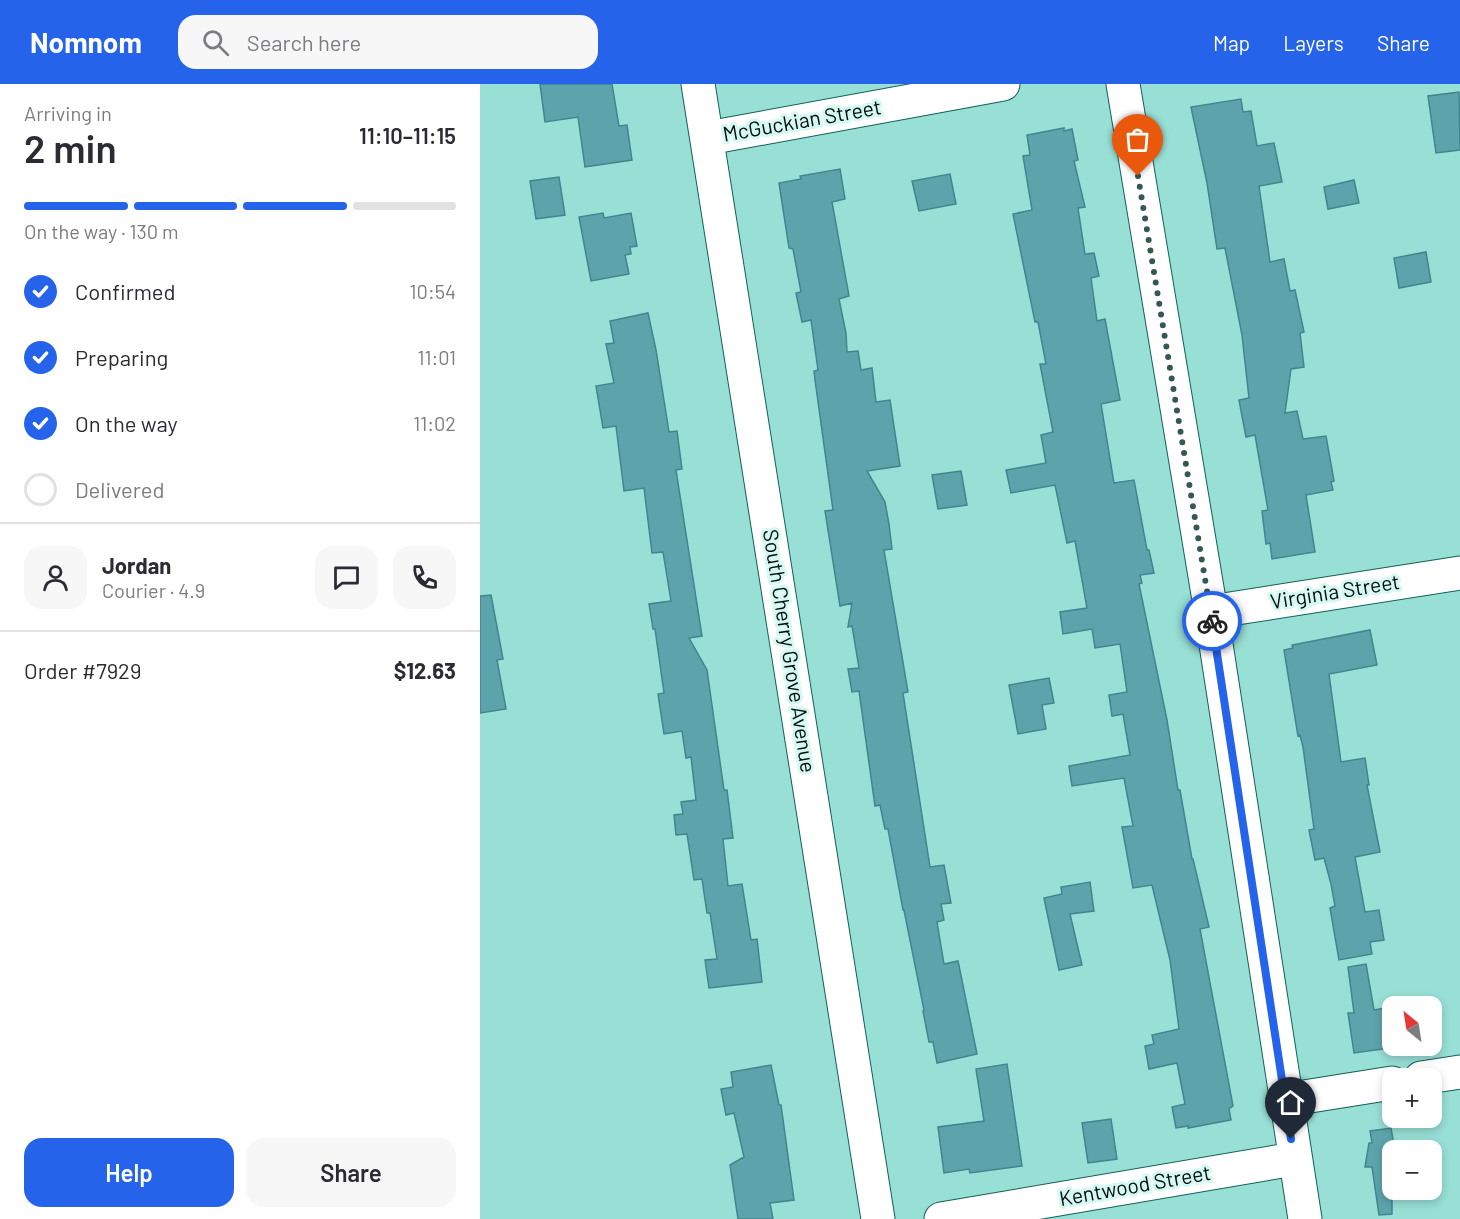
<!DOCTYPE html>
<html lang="en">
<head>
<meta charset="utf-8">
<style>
  body { margin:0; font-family:Barlow,sans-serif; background:#f7f7f7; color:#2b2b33; height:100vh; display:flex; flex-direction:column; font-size:22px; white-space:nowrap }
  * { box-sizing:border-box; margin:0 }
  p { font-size:20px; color:#7c7c81 }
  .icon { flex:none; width:33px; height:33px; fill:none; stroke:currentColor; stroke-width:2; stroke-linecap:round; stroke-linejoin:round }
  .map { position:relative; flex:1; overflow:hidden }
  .panel { display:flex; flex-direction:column; background:#fff; width:480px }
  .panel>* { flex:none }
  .needle { width:39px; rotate:330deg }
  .controls { position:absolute; left:902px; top:912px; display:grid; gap:12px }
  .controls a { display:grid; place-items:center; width:60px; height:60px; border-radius:12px; background:#fff; box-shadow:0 3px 9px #0003; font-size:30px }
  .pin { position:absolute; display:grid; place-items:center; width:51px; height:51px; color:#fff; margin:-62px -26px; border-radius:50% 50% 50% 0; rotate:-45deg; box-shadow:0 0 6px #0007 }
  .pin .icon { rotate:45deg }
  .courier { position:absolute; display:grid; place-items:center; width:60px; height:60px; margin:-30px; border:4px solid #2563eb; border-radius:50%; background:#fff; color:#222; box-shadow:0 2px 8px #0007 }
  .head em { font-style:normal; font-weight:600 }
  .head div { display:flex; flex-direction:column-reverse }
  .head { display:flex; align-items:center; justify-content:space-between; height:102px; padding:0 24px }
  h1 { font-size:39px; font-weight:600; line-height:45px }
  .bar { display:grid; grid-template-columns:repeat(4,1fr); gap:9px 6px; align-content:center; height:72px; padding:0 24px }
  .bar i { height:8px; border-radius:4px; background:#e1e1e2 }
  .bar .on { background:#2563eb }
  .bar p { grid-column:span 4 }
  .line { display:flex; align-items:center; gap:15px; padding:0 24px; border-top:2px solid #e1e1e2 }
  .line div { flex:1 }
  .round { display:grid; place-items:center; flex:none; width:63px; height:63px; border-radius:18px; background:#f7f7f7 }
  ol { padding:0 24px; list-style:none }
  li { display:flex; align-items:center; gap:18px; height:66px }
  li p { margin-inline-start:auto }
  li .icon { padding:6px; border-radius:50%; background:#2563eb; color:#fff; stroke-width:4 }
  li:last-child { color:#7c7c81 }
  li i { width:33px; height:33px; border:3px solid #e1e1e2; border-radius:50% }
  .button { display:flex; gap:12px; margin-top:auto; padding:12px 24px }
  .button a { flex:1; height:69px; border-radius:18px; background:#2563eb; color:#fff; font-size:24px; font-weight:600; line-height:69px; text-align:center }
  .button a+a { background:#f7f7f7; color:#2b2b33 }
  header { display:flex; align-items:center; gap:36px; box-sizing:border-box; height:84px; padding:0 30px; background:#2563eb; color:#fff }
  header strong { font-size:28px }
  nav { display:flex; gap:33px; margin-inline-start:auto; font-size:21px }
  .search { width:420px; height:54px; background:#f7f7f7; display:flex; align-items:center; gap:15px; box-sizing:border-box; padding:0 21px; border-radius:18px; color:#7c7c81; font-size:22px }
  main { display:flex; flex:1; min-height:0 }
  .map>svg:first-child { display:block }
  .building { fill:#5da3ac; stroke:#3f868f; stroke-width:1.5 }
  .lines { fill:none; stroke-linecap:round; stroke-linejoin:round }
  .minor-casing { stroke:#136059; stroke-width:35 }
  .minor { stroke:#fff; stroke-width:33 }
  .done { stroke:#355853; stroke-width:6; stroke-dasharray:0 10.8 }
  .route { stroke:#2563eb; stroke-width:8 }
  .labels { text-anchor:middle; stroke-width:6; stroke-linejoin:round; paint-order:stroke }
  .street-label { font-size:21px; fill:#000f0d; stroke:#d6f8f3 }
</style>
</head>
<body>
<header>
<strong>Nomnom</strong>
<div class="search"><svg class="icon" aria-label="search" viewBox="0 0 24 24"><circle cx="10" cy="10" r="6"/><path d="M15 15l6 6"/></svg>Search here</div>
<nav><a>Map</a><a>Layers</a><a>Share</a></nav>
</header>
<main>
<section class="panel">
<div class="head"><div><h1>2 min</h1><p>Arriving in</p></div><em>11:10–11:15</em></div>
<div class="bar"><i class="on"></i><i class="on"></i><i class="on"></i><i></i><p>On the way · 130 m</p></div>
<ol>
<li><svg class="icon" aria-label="check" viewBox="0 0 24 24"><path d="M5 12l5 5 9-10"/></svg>Confirmed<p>10:54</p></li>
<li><svg class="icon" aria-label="check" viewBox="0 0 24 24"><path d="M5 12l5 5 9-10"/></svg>Preparing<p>11:01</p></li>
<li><svg class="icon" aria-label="check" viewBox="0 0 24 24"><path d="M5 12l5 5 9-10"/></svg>On the way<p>11:02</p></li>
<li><i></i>Delivered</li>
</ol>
<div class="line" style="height:108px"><a class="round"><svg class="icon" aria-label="person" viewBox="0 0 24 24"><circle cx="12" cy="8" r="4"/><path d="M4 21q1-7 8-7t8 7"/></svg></a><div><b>Jordan</b><p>Courier · 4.9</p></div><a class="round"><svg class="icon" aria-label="chat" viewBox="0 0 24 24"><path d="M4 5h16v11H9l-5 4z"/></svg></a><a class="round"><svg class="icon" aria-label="phone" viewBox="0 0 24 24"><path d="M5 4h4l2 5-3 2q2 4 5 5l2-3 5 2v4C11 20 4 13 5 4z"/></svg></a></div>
<div class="line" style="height:78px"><div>Order #7929</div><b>$12.63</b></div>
<div class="button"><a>Help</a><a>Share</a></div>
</section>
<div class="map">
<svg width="980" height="1135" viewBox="0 0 980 1135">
  <rect width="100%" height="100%" fill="#98dfd6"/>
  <path class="building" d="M 60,0 L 132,0 L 139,42 L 147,41 L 152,76 L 105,83 L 98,33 L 65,38 Z
    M 979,8 L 980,66 L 956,69 L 948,12 Z
    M 761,15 L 763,28 L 771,27 L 777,62 L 794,59 L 802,98 L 779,102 L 790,178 L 804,175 L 810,207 L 815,206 L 824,248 L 820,249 L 824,283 L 811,285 L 805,329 L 817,327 L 823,355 L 846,352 L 854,397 L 851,398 L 853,406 L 826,411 L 835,468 L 792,475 L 790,459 L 786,460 L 782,427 L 788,426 L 775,351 L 766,353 L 759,316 L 769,314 L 762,251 L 745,164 L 737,165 L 727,99 L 711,23 Z
    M 584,44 L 584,47 L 592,45 L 598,76 L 594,77 L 605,123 L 598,124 L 605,170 L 614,169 L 619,192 L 611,194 L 617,237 L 625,235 L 640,316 L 621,320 L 634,399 L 654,396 L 667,466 L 669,466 L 674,489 L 660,491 L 662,499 L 659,500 L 687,636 L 698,706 L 700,706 L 712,775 L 713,775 L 729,843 L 720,845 L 753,1022 L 749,1025 L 751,1036 L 708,1044 L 708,1042 L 696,1044 L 692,1023 L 705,1020 L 697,979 L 669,985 L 665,962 L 674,960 L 672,951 L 699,945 L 690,876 L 672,801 L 653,804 L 642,743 L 653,742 L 644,694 L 592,702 L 589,682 L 650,671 L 643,630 L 632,632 L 629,611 L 647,608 L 640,560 L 615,564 L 612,545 L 583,550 L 580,528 L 607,524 L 595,457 L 587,459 L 575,401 L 531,409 L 526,386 L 566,379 L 561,351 L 573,348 L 560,280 L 566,280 L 558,238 L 555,238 L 533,130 L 552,126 L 543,72 L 550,71 L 547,51 Z
    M 360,85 L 365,115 L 352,118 L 369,212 L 359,215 L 366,249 L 367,268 L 378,267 L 381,286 L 392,284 L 396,318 L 410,316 L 420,382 L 387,387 L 405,418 L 409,440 L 412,465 L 404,466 L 428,608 L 423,609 L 450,783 L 464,781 L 471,819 L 461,820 L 464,836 L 457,838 L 464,880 L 478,877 L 497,970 L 457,979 L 453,958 L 449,958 L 443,927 L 444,926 L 424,826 L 423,826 L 408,745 L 405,745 L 400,721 L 395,722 L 379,607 L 372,608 L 368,585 L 379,584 L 372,542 L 368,543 L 372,519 L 360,522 L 345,427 L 353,426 L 335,296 L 334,287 L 338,286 L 331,236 L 322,238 L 316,209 L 321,208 L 313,165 L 309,164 L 299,99 L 321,95 L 320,92 Z
    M 470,90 L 476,120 L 439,127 L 432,97 Z
    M 79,93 L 85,131 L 56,135 L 50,97 Z
    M 874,96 L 879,119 L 848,125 L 844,103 Z
    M 123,129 L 124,134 L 151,129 L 157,162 L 150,163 L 151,170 L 145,171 L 149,190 L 111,197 L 99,133 Z
    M 946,168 L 951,198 L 919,204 L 914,174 Z
    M 168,229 L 176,266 L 189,348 L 197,347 L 202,385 L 196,386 L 222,552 L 209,554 L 227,586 L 244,706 L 247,706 L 253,754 L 243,755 L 248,802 L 262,800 L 271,856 L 277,855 L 282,898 L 229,904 L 225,876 L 237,875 L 230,829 L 227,829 L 222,795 L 214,796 L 207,750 L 196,751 L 194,731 L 203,730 L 201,718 L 216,716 L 211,673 L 206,674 L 202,647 L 184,650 L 178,610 L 184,609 L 175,545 L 173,545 L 169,520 L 191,517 L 183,468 L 172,469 L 164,404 L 144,407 L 136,342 L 123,344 L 116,302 L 134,299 L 126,260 L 134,259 L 130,237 Z
    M 481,387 L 487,421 L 458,425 L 452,391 Z
    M 11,511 L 23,575 L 17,576 L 26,625 L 0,629 L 0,512 Z
    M 890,546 L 897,581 L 849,590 L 861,678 L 885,674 L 889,701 L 887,701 L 900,768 L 875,773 L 885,828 L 899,826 L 904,856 L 890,858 L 892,870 L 859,876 L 850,824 L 855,822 L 851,800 L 844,774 L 835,776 L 829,746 L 834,745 L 823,663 L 820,651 L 818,652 L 804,566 L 813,564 L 812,561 Z
    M 569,594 L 574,619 L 562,621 L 566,645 L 538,650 L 529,601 Z
    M 610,798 L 614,827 L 590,830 L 602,881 L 579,886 L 564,814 L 582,810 L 581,803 Z
    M 886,880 L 894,926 L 912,923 L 912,962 L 925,962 L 874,969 L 868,929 L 874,929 L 868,883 Z
    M 527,980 L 542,1082 L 490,1089 L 489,1085 L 464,1089 L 458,1043 L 504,1037 L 496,985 Z
    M 291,981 L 299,1021 L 301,1021 L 314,1116 L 290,1119 L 293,1135 L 258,1135 L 250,1081 L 264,1073 L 254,1029 L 246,1031 L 241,1005 L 253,1003 L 251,988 Z
    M 631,1035 L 637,1075 L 608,1079 L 602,1039 Z
    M 911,1044 L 915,1066 L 912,1066 L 912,1130 L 899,1131 L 892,1083 L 885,1083 L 889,1059 L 892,1059 L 890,1047 Z"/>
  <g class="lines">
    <defs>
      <path id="minor" d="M 218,0 L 398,1135
        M 643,0 L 731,528 L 825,1135
        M 228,54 L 523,0
        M 731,528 L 980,489
        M 941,994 L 980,988
        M 805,1016 L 912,999
        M 461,1135 L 814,1075"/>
    </defs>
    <use href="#minor" class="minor-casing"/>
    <use href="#minor" class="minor"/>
  </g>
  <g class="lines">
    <path class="done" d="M 658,92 L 732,537"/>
    <path class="route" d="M 732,537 L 811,1055"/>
  </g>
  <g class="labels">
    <g class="street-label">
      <text transform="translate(322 37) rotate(-10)" y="7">McGuckian Street</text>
      <text transform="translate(855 508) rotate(-9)" y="7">Virginia Street</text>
      <text transform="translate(309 567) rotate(81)" y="7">South Cherry Grove Avenue</text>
      <text transform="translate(655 1102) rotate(-10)" y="7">Kentwood Street</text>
    </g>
  </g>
</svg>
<div class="controls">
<a><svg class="needle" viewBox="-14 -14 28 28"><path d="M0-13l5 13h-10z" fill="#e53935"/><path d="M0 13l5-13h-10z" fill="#7c7c81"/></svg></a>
<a>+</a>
<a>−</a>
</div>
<div class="pin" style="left:658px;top:92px;background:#ea580c"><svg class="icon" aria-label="bag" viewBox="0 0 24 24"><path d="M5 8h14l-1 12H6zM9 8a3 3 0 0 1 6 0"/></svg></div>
<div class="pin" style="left:811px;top:1055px;background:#1f2937"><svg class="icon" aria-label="home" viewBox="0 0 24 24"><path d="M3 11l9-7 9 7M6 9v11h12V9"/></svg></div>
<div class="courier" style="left:732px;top:537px"><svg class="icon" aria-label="bike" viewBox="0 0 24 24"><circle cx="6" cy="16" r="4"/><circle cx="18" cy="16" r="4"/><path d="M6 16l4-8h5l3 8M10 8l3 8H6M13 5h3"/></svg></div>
</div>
</main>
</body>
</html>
